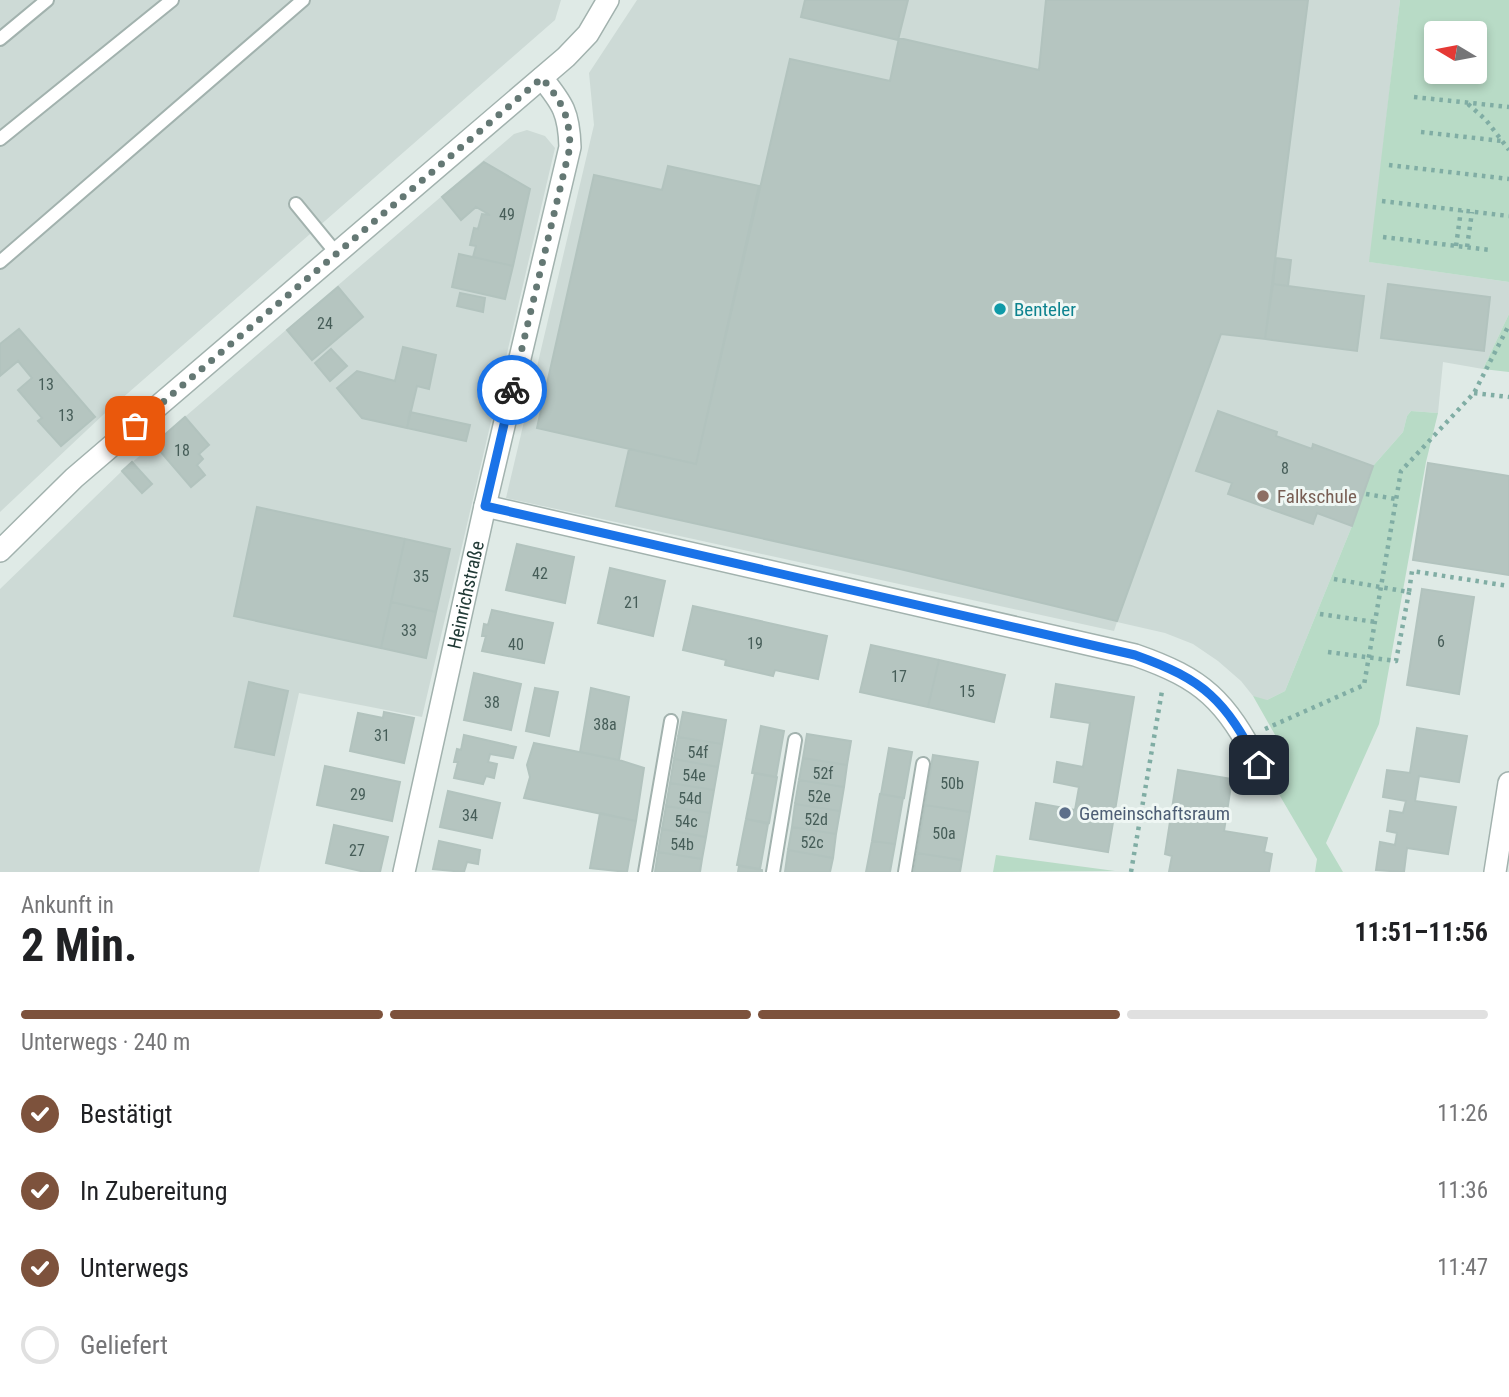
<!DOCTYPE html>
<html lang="de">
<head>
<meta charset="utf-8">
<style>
  body { margin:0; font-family:"Roboto Condensed",sans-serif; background:#f2f2f2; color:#202124; height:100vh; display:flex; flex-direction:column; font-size:26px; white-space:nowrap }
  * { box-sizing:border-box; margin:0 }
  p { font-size:23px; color:#757577 }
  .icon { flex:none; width:38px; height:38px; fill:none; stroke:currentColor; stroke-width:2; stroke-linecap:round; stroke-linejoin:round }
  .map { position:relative; height:872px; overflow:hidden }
  .sheet { display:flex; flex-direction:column; background:#fff; flex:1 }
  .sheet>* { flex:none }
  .needle { width:46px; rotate:280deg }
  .tools { position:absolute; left:1424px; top:21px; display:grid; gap:14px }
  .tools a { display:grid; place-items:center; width:63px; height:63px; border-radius:7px; background:#fff; box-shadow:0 4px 10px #0003; font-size:35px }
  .pin { position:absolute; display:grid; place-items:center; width:60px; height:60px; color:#fff; margin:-30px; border-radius:14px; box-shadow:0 4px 10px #0006 }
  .courier { position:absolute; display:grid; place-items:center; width:70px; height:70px; margin:-35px; border:5px solid #1a73e8; border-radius:50%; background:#fff; color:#222; box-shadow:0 2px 9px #0007 }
  .headline em { font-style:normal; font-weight:700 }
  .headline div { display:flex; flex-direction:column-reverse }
  .headline { display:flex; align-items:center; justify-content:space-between; height:119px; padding:0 21px }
  h1 { font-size:46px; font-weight:700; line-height:52px }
  .bar { display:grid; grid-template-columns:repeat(4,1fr); gap:10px 7px; align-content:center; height:84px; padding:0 21px }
  .bar i { height:9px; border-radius:5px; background:#e0e0e0 }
  .bar .current { background:#7d523c }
  .bar p { grid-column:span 4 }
  ol { padding:0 21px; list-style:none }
  li { display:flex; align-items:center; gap:21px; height:77px }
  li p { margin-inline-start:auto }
  li .icon { padding:7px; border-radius:50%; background:#7d523c; color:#fff; stroke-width:4 }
  li:last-child { color:#757577 }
  li i { width:38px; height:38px; border:4px solid #e0e0e0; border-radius:50% }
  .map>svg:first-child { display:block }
  .built { fill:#cddad6 }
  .green { fill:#b8dbc6; fill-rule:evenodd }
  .building { fill:#b5c5c0; stroke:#b2c3be; stroke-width:2 }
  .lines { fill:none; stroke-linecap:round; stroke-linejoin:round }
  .service-casing { stroke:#a2b2ae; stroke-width:16 }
  .minor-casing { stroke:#a2b2ae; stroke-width:24 }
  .tertiary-casing { stroke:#a2b2ae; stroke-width:24 }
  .path { stroke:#80ada4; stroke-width:4.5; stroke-dasharray:3.5 5; stroke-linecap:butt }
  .service { stroke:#fff; stroke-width:12 }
  .minor { stroke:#fff; stroke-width:21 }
  .tertiary { stroke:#fff; stroke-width:21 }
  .done { stroke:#647874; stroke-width:7; stroke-dasharray:0 12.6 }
  .route { stroke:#1a73e8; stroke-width:9 }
  .culture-dot { fill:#0f9aa8; stroke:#eff7f4; stroke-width:2.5 }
  .education-dot { fill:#8d6e63; stroke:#eff7f4; stroke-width:2.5 }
  .service-dot { fill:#5c6f8a; stroke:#eff7f4; stroke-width:2.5 }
  .labels { text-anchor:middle; stroke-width:6; stroke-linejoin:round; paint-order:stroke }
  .number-label { font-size:16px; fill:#465d58 }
  .culture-label { font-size:19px; fill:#0d838f; stroke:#eff7f4; text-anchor:start }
  .education-label { font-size:19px; fill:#785e54; stroke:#eff7f4; text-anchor:start }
  .street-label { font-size:19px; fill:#213a36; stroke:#eff7f4 }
  .service-label { font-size:19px; fill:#4e5e75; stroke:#eff7f4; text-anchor:start }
</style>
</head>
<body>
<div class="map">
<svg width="1509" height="872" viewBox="0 0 1509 872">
  <rect width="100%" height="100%" fill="#dfeae6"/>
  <path class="built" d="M 0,0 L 561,0 L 555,20 L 104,414 L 0,512 Z
    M 637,0 L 1400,0 L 1370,262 L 1509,282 L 1509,314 L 1483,369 L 1443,362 L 1438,413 L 1411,411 L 1407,416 L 1403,432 L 1373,466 L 1352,526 L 1285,691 L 1267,700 L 1260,700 L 1253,696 L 1241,681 L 1218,661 L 1193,644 L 1165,633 L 1117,622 L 1114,631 L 506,498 L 594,125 L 589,73 Z
    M 527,130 L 545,136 L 555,148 L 422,717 L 299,693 L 259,872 L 0,872 L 0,589 L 122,471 L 514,134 Z"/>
  <path class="green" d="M 1400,0 L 1509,0 L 1509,282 L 1369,262 ZM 1437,33 L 1475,33 L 1475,72 L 1437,72 Z
    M 1509,314 L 1509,372 L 1483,369 Z
    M 1411,411 L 1438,413 L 1426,462 L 1379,724 L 1326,843 L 1343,872 L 1315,872 L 1317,859 L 1267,774 L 1281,775 L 1269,745 L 1278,740 L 1253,696 L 1267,700 L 1285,691 L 1352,526 L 1373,466 L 1403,432 L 1407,416 Z
    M 996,855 L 1115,871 L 993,872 Z"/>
  <path class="building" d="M 805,0 L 908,0 L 898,40 L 801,17 Z
    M 1046,0 L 1308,0 L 1265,339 L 1221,334 L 1117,621 L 900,569 L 616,506 L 629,449 L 696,464 L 790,59 L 890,81 L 899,38 L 1039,70 Z
    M 484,162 L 530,189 L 513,266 L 473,257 L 476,246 L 470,245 L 474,228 L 478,229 L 482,214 L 490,215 L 476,207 L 461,220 L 442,197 Z
    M 668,166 L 759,186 L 696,464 L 537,428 L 594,175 L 662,190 Z
    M 459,254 L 513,266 L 505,299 L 452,287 Z
    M 1276,258 L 1291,260 L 1288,286 L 1273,284 Z
    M 1273,284 L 1364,296 L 1357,351 L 1265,339 Z
    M 1388,284 L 1490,297 L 1484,351 L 1381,338 Z
    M 338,287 L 363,317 L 312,360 L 287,330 Z
    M 460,293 L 485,298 L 483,312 L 457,306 Z
    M 19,329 L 95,417 L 61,446 L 38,421 L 42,418 L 18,390 L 32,378 L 18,361 L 0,376 L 0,344 Z
    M 403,347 L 436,355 L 429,389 L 417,386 L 407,428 L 362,418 L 337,388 L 357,371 L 395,381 Z
    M 331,349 L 347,366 L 330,381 L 315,363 Z
    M 1218,411 L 1277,432 L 1276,436 L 1312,449 L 1313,444 L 1373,466 L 1352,526 L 1317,513 L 1313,524 L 1228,494 L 1232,483 L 1196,471 Z
    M 410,412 L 470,425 L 466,441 L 407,428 Z
    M 185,417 L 209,445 L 199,454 L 203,459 L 197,465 L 205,475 L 191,487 L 154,444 Z
    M 132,462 L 152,484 L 142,493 L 122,471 Z
    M 1428,463 L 1509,476 L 1509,575 L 1413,560 Z
    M 257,507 L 405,539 L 381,648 L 234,616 Z
    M 405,539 L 450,549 L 436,612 L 391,602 Z
    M 517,544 L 574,557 L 565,603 L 506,590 Z
    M 610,568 L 665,581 L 653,636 L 598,623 Z
    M 1422,589 L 1474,597 L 1459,694 L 1407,685 Z
    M 391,602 L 436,612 L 426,658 L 381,648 Z
    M 693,606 L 827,636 L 818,679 L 775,670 L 773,676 L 725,665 L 726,660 L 683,650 Z
    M 492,610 L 553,623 L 544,663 L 482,651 L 486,636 L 482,636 L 484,624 L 488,625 Z
    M 871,645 L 939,660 L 928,707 L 860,692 Z
    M 939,660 L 1005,675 L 994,722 L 928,707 Z
    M 474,673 L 521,684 L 511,730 L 464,720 Z
    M 249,682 L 288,691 L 274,755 L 235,747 Z
    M 1056,684 L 1134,697 L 1108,852 L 1030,839 L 1036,803 L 1075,810 L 1079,787 L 1054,782 L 1057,762 L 1083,767 L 1090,723 L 1051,717 Z
    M 535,688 L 558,692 L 549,736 L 526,731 Z
    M 591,688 L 629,697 L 619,760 L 580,752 Z
    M 384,712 L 414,718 L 404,763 L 350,751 L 358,713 L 383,718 Z
    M 683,712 L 726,720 L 722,744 L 678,737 Z
    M 761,726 L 784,731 L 776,777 L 752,773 Z
    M 1417,728 L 1467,736 L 1459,782 L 1419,776 L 1415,801 L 1456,807 L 1448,854 L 1407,848 L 1404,872 L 1376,870 L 1380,842 L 1395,845 L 1397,833 L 1387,831 L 1390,811 L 1403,813 L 1406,801 L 1383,797 L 1387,770 L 1410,773 Z
    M 807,734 L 851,741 L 847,765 L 803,758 Z
    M 464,735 L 516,747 L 513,758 L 490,754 L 488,762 L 497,764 L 494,778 L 486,776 L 483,784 L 454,778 L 458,762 L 454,762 L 457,749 L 461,750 Z
    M 678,737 L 722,744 L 718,767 L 674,759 Z
    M 534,743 L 619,760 L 644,768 L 636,821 L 524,798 L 530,777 L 527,765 Z
    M 889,748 L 912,752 L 904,798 L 881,794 Z
    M 933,755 L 978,762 L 970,812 L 925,805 Z
    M 803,758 L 847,765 L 844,787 L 799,780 Z
    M 674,759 L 718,767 L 714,790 L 670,783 Z
    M 325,766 L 400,782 L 392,821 L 317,805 Z
    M 1178,770 L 1232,779 L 1224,831 L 1267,838 L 1264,852 L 1272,854 L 1269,872 L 1169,872 L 1172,856 L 1165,854 Z
    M 755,773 L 777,777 L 769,823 L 746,819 Z
    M 799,780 L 844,787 L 840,811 L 795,804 Z
    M 670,783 L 714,790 L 710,813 L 666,806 Z
    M 448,791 L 500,803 L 492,838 L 440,827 Z
    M 880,794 L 903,798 L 895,844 L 872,841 Z
    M 795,804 L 840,811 L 836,834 L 792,827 Z
    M 925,805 L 970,812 L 962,860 L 917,853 Z
    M 666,806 L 710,813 L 706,837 L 662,829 Z
    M 600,813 L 636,821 L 627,872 L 590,868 Z
    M 746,819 L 768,824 L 760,869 L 737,865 Z
    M 334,825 L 388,837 L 380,872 L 365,872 L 326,863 Z
    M 792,827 L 836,834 L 833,858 L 788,850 Z
    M 662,829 L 706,837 L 702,859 L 658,852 Z
    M 439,841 L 480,850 L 478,864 L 467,862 L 464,872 L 433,869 Z
    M 872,841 L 895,844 L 890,872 L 866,872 Z
    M 788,850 L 833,858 L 830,872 L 785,872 Z
    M 658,852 L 702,859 L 700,872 L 655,872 Z
    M 917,853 L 962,860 L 960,872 L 914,872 Z
    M 739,866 L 762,870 L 762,872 L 738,872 Z"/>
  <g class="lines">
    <defs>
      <path id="service" d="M 0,39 L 47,0
        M 0,139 L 172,0
        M 296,204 L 337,254
        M 0,262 L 303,0
        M 645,872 L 671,721
        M 773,872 L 795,740
        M 905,872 L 923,764"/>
      <g id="minor">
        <path d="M 485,506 L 1135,655 C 1204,679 1225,700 1259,765"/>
        <path id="s1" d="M 404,872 L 485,506 L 570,147 C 569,113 563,104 542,78"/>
        <path d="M 1495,872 L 1509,783"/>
      </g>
      <path id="tertiary" d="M 0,551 L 74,478 L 566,57 L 588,34 L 608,0"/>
    </defs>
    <use href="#service" class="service-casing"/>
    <use href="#minor" class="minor-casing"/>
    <use href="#tertiary" class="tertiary-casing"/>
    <path class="path" d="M 1414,97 L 1509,107
      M 1468,104 L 1486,120 L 1509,150
      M 1421,132 L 1502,141
      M 1389,165 L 1509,179
      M 1382,201 L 1509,216
      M 1383,237 L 1490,250
      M 1456,246 L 1461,210
      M 1467,247 L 1472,212
      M 1474,393 L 1509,397
      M 1366,494 L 1396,499
      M 1334,579 L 1409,592 L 1412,571 L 1509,586
      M 1320,614 L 1375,622
      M 1328,652 L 1396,661 L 1409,592
      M 1265,729 L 1364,685 L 1401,471 L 1474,393 L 1509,325
      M 1131,872 L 1162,691"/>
    <use href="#service" class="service"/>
    <use href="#minor" class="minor"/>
    <use href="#tertiary" class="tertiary"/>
  </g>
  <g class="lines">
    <path class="done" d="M 135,426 L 542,78 C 563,104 569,114 570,147 L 512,390"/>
    <path class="route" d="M 512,390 L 485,506 L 1135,655 C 1205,680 1225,700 1259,765"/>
  </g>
  <circle class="culture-dot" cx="1000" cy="309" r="7"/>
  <circle class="education-dot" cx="1263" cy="496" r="7"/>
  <circle class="service-dot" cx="1065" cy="813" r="7"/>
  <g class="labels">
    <g class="number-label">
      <text x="507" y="220">49</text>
      <text x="325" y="329">24</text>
      <text x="46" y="390">13</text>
      <text x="66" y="421">13</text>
      <text x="182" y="456">18</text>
      <text x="1285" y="474">8</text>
      <text x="540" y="579">42</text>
      <text x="421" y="582">35</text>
      <text x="632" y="608">21</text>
      <text x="409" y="636">33</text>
      <text x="1441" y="647">6</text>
      <text x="755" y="649">19</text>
      <text x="516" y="650">40</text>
      <text x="899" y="682">17</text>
      <text x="967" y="697">15</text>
      <text x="492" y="708">38</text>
      <text x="605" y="730">38a</text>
      <text x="382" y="741">31</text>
      <text x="698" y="758">54f</text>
      <text x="823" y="779">52f</text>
      <text x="694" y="781">54e</text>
      <text x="952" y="789">50b</text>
      <text x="358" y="800">29</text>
      <text x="819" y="802">52e</text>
      <text x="690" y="804">54d</text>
      <text x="470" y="821">34</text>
      <text x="816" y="825">52d</text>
      <text x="686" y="827">54c</text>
      <text x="944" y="839">50a</text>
      <text x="812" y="848">52c</text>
      <text x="682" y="850">54b</text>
      <text x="357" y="856">27</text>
    </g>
    <g class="culture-label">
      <text x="1014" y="316">Benteler</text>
    </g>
    <g class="education-label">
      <text x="1277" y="503">Falkschule</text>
    </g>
    <g class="street-label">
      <text dy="7" stroke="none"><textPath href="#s1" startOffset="284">Heinrichstraße</textPath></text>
    </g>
    <g class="service-label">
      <text x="1079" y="820">Gemeinschaftsraum</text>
    </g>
  </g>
</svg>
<div class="tools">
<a><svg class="needle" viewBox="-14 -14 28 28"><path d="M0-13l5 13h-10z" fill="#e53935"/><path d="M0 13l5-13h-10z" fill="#757577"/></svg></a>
</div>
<div class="pin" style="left:135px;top:426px;background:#ea580c"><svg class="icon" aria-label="bag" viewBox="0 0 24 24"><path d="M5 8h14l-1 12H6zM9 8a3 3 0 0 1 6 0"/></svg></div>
<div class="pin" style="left:1259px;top:765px;background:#1f2937"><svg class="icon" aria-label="home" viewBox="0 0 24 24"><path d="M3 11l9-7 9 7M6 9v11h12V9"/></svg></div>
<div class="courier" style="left:512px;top:390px"><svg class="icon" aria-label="bike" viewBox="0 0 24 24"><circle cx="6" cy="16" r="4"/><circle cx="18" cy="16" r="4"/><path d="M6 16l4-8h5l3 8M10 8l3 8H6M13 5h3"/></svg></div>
</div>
<section class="sheet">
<div class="headline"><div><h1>2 Min.</h1><p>Ankunft in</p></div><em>11:51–11:56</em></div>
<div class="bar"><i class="current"></i><i class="current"></i><i class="current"></i><i></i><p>Unterwegs · 240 m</p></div>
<ol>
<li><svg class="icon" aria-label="check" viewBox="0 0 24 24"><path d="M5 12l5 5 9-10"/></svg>Bestätigt<p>11:26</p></li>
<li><svg class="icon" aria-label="check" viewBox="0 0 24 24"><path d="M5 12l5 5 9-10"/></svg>In Zubereitung<p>11:36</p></li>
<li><svg class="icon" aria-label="check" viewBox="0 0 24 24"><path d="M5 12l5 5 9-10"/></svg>Unterwegs<p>11:47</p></li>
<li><i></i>Geliefert</li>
</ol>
</section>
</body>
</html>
